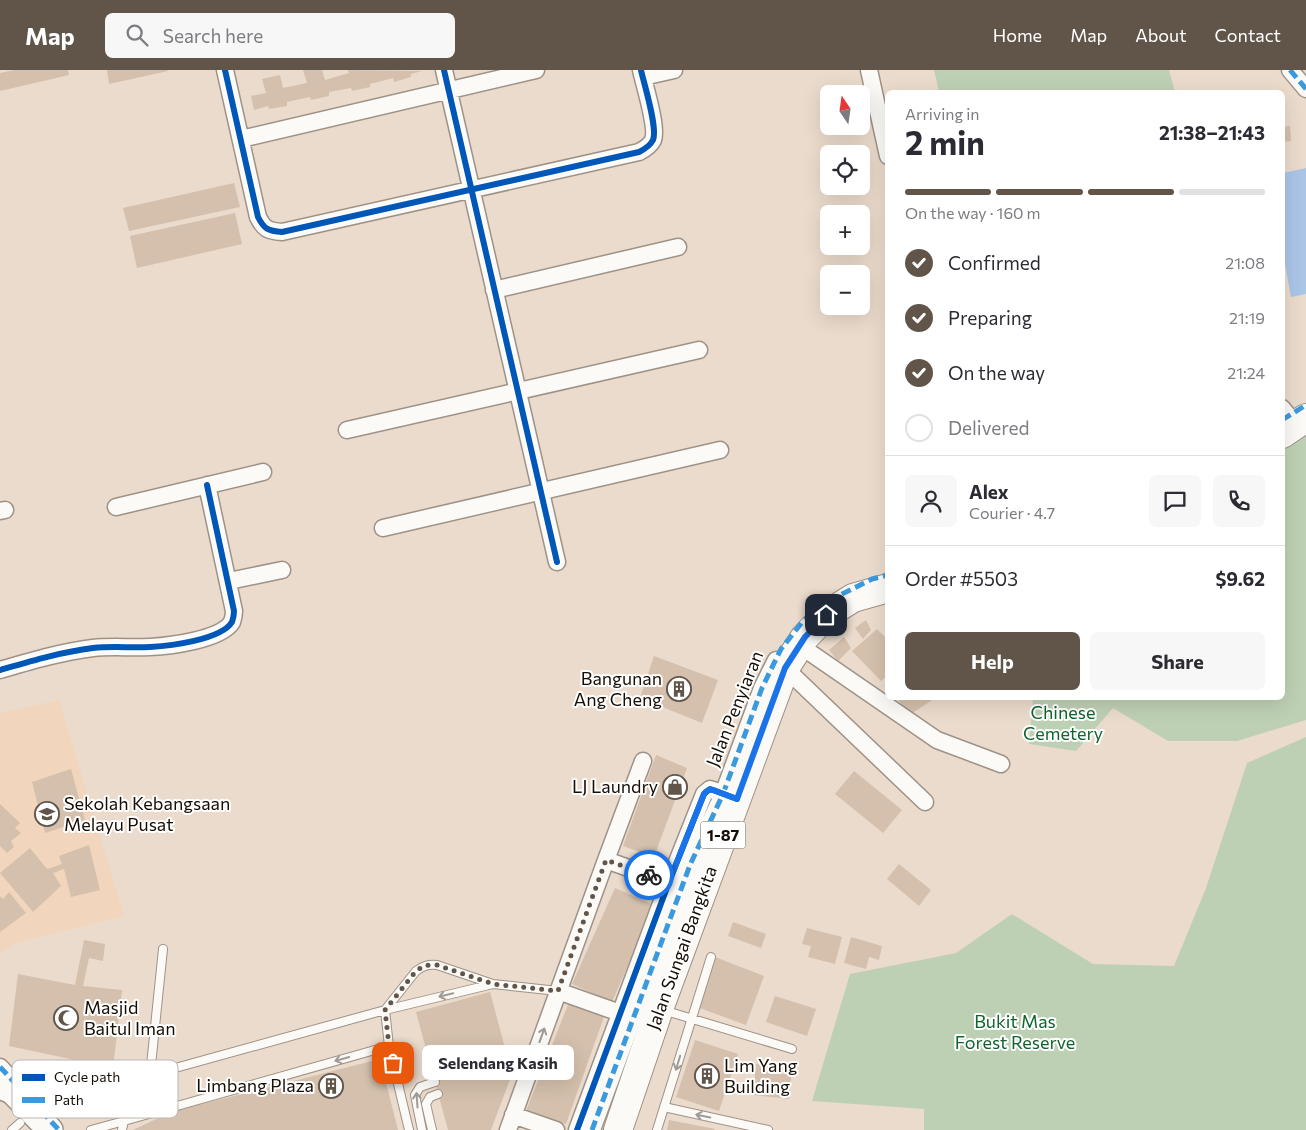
<!DOCTYPE html>
<html lang="en">
<head>
<meta charset="utf-8">
<style>
  body { margin:0; font-family:Commissioner,sans-serif; background:#f7f7f7; color:#2b2b33; height:100vh; display:flex; flex-direction:column; font-size:19px; white-space:nowrap }
  * { box-sizing:border-box; margin:0 }
  p { font-size:16px; color:#7c7c81 }
  .icon { flex:none; width:28px; height:28px; fill:none; stroke:currentColor; stroke-width:2; stroke-linecap:round; stroke-linejoin:round }
  .map { position:relative; flex:1; overflow:hidden }
  .details { position:absolute; left:885px; top:20px; width:400px; height:610px; display:flex; flex-direction:column; background:#fff; border-radius:8px; box-shadow:0 5px 20px #0002 }
  .details>* { flex:none }
  .needle { width:32px; rotate:347deg }
  .buttons { position:absolute; left:820px; top:15px; display:grid; gap:10px }
  .buttons a { display:grid; place-items:center; width:50px; height:50px; border-radius:8px; background:#fff; box-shadow:0 5px 20px #0002; font-size:25px }
  .pin { position:absolute; display:grid; place-items:center; width:42px; height:42px; color:#fff; margin:-21px; border-radius:10px; box-shadow:0 2px 8px #0006 }
  .courier { position:absolute; display:grid; place-items:center; width:50px; height:50px; margin:-25px; border:4px solid #1a73e8; border-radius:50%; background:#fff; color:#222; box-shadow:0 1px 6px #0007 }
  .bubble { position:absolute; height:35px; border-radius:8px; background:#fff; box-shadow:0 5px 20px #0002; font-size:16px; font-weight:700; line-height:35px; text-align:center }
  .overview em { font-style:normal; font-weight:700 }
  .overview div { display:flex; flex-direction:column-reverse }
  .overview { display:flex; align-items:center; justify-content:space-between; height:85px; padding:0 20px }
  h1 { font-size:32px; font-weight:700; line-height:38px }
  .bar { display:grid; grid-template-columns:repeat(4,1fr); gap:8px 5px; align-content:center; height:60px; padding:0 20px }
  .bar i { height:6px; border-radius:4px; background:#e1e1e2 }
  .bar .current { background:#61554a }
  .bar p { grid-column:span 4 }
  .line { display:flex; align-items:center; gap:12px; padding:0 20px; border-top:1px solid #e1e1e2 }
  .line div { flex:1 }
  .round { display:grid; place-items:center; flex:none; width:52px; height:52px; border-radius:8px; background:#f7f7f7 }
  ol { padding:0 20px; list-style:none }
  li { display:flex; align-items:center; gap:15px; height:55px }
  li p { margin-inline-start:auto }
  li .icon { padding:5px; border-radius:50%; background:#61554a; color:#fff; stroke-width:4 }
  li:last-child { color:#7c7c81 }
  li i { width:28px; height:28px; border:2px solid #e1e1e2; border-radius:50% }
  .button { display:flex; gap:10px; margin-top:auto; padding:10px 20px }
  .button a { flex:1; height:58px; border-radius:8px; background:#61554a; color:#fff; font-size:20px; font-weight:700; line-height:58px; text-align:center }
  .button a+a { background:#f7f7f7; color:#2b2b33 }
  header { display:flex; align-items:center; gap:30px; box-sizing:border-box; height:70px; padding:0 25px; background:#61554a; color:#fff }
  header strong { font-size:24px }
  nav { display:flex; gap:28px; margin-inline-start:auto; font-size:18px }
  .search { width:350px; height:45px; background:#f7f7f7; display:flex; align-items:center; gap:12px; box-sizing:border-box; padding:0 18px; border-radius:8px; color:#7c7c81; font-size:19px }
  .map>svg:first-child { display:block }
  .built { fill:#f1d6bd }
  .green { fill:#bed0b4 }
  .water { fill:#abc5e7 }
  .building { fill:#d4c0ac }
  .lines { fill:none; stroke-linecap:round; stroke-linejoin:round }
  .lane-casing { stroke:#9e9287; stroke-width:10 }
  .street-casing { stroke:#9e9287; stroke-width:19 }
  .primary-casing { stroke:#9e9287; stroke-width:28 }
  .highway-casing { stroke:#9e9287; stroke-width:30 }
  .lane { stroke:#fcfaf7; stroke-width:8 }
  .street { stroke:#fcfaf7; stroke-width:16 }
  .primary { stroke:#fcfaf7; stroke-width:25 }
  .highway { stroke:#fcfaf7; stroke-width:28 }
  .quiet { stroke:#3b99dd; stroke-width:5; stroke-dasharray:10 5; stroke-linecap:butt }
  .cycleway-casing { stroke:#fff; stroke-width:9 }
  .cycleway { stroke:#0057b8; stroke-width:6 }
  .oneway { stroke:#a09b96 }
  .done { stroke:#61554a; stroke-width:5; stroke-dasharray:0 9 }
  .route { stroke:#1a73e8; stroke-width:6 }
  .labels { text-anchor:middle; stroke-width:4; stroke-linejoin:round; paint-order:stroke }
  .shield { fill:#fff; stroke:#5c564f; stroke-width:1 }
  .shield-label { font-size:16px; font-weight:bold; fill:#160d04 }
  .poi-label { font-size:18px; fill:#160d04; stroke:#fff; text-anchor:end }
  .street-label { font-size:18px; fill:#160d04; stroke:#fff }
  .park-label { font-size:18px; fill:#0f652d; stroke:#fff }
  .key { fill:#fff; stroke:#b9b6b4; stroke-width:1 }
  .key-label { font-size:14px; fill:#160d04 }
</style>
</head>
<body>
<header>
<strong>Map</strong>
<div class="search"><svg class="icon" aria-label="search" viewBox="0 0 24 24"><circle cx="10" cy="10" r="6"/><path d="M15 15l6 6"/></svg>Search here</div>
<nav><a>Home</a><a>Map</a><a>About</a><a>Contact</a></nav>
</header>
<div class="map">
<svg width="1306" height="1060" viewBox="0 0 1306 1060">
  <rect width="100%" height="100%" fill="#ebdbcc"/>
  <path class="built" d="M 59,630 L 124,846 L 15,873 L 0,884 L 0,643 Z"/>
  <path class="green" d="M 934,0 L 1169,0 L 1175,22 L 939,22 Z
    M 1306,361 L 1306,650 L 1237,671 L 1168,671 L 1113,638 L 1076,681 L 1029,674 L 1033,628 L 1282,628 L 1283,379 Z
    M 1306,667 L 1306,1060 L 924,1060 L 924,1039 L 812,1031 L 850,904 L 956,883 L 1012,844 L 1093,894 L 1174,896 L 1206,818 L 1247,693 Z"/>
  <path class="water" d="M 1306,98 L 1306,224 L 1291,227 L 1283,183 L 1283,103 Z"/>
  <path class="building" d="M 14,0 L 68,0 L 69,5 L 0,21 L 0,3 Z
    M 107,0 L 167,0 L 168,1 L 109,14 Z
    M 303,0 L 322,0 L 325,10 L 349,3 L 348,0 L 422,1 L 411,4 L 411,7 L 394,12 L 393,8 L 370,14 L 370,17 L 352,21 L 351,18 L 329,22 L 329,26 L 311,30 L 310,27 L 287,32 L 287,36 L 269,39 L 268,36 L 254,40 L 251,26 L 266,23 L 262,9 L 280,5 L 283,18 L 307,13 Z
    M 1290,56 L 1291,71 L 1282,72 L 1282,57 Z
    M 234,113 L 240,137 L 129,161 L 123,138 Z
    M 235,143 L 242,174 L 137,198 L 130,166 Z
    M 866,550 L 871,560 L 863,569 L 855,558 Z
    M 877,559 L 888,570 L 888,605 L 881,611 L 852,581 Z
    M 844,567 L 851,578 L 838,591 L 829,580 Z
    M 654,586 L 718,610 L 702,653 L 640,628 Z
    M 896,628 L 935,628 L 911,644 Z
    M 656,685 L 687,698 L 654,787 L 623,776 Z
    M 71,699 L 85,750 L 45,763 L 32,712 Z
    M 854,701 L 902,740 L 883,763 L 835,724 Z
    M 0,734 L 20,753 L 15,758 L 21,763 L 11,771 L 14,777 L 7,783 L 0,776 Z
    M 89,775 L 100,820 L 71,827 L 64,799 L 53,803 L 61,816 L 33,842 L 0,803 L 30,778 L 47,799 L 62,794 L 59,786 Z
    M 899,794 L 931,820 L 919,836 L 887,809 Z
    M 615,818 L 654,835 L 612,932 L 572,914 Z
    M 9,822 L 26,843 L 0,862 L 0,826 L 3,829 Z
    M 733,852 L 766,864 L 761,878 L 728,866 Z
    M 807,858 L 842,867 L 835,894 L 808,887 L 811,876 L 802,874 Z
    M 851,867 L 882,876 L 879,890 L 869,887 L 866,899 L 844,893 Z
    M 84,870 L 105,874 L 103,891 L 89,888 L 83,916 L 122,920 L 113,998 L 9,976 L 18,904 L 75,915 Z
    M 715,887 L 764,906 L 746,955 L 697,937 Z
    M 490,922 L 512,1004 L 491,1060 L 448,1060 L 416,942 Z
    M 775,926 L 816,939 L 807,966 L 766,952 Z
    M 569,932 L 605,944 L 566,1054 L 526,1041 Z
    M 695,970 L 738,984 L 719,1041 L 676,1027 Z
    M 380,989 L 398,1060 L 133,1060 L 171,1042 Z
    M 756,994 L 792,998 L 789,1029 L 753,1025 Z
    M 669,1050 L 715,1059 L 714,1060 L 667,1060 Z"/>
  <g class="lines">
    <defs>
      <path id="lane" d="M 663,940 L 792,979
        M 150,1005 L 163,879
        M 664,1037 L 768,1060
        M 35,1039 L 150,1005 L 385,940 L 493,914
        M 12,1060 L 20,1053
        M 91,1060 L 124,1051
        M 122,1060 L 124,1051 L 389,976
        M 409,1060 L 389,976 L 385,940 L 416,901 C 423,896 428,894 437,895 L 493,914 L 558,921
        M 422,1060 L 415,1025 L 420,1017 L 435,1012
        M 432,1060 L 426,1034 L 430,1027 L 438,1024
        M 657,1060 L 711,887"/>
      <path id="street" d="M 225,0 L 258,147 C 264,159 268,161 282,162 L 639,82 C 645,79 650,76 653,70 C 658,58 644,14 641,0
        M 444,0 L 557,492
        M 869,0 L 888,86
        M 1290,0 L 1306,19
        M 643,7 L 674,0
        M 241,69 L 536,0
        M 494,220 L 678,177
        M 1282,338 L 1296,355
        M 347,360 L 699,280
        M 116,437 L 263,402
        M 0,441 L 5,440
        M 383,458 L 720,380
        M 229,511 L 282,500
        M 799,575 L 937,670 L 1001,694
        M 785,598 L 925,732
        M 0,600 C 31,591 61,582 93,578 C 111,576 131,578 150,577 C 169,576 221,570 232,552 C 233,549 234,544 234,541 L 207,415
        M 606,790 L 643,691
        M 558,921 L 620,943
        M 0,997 L 22,1021
        M 513,1045 L 556,1060
        M 508,1060 L 606,790 L 679,816
        M 577,1060 L 669,812 L 704,724 L 710,719 L 713,720 L 734,728
        M 592,1060 L 690,795 L 723,724 L 762,618 L 776,590"/>
      <path id="primary" d="M 0,1016 L 12,1021 L 50,1060"/>
      <path id="highway" d="M 1282,364 L 1306,348
        M 618,1060 L 659,939 L 785,598 L 805,567 L 826,545 L 853,528 L 888,518"/>
    </defs>
    <use href="#lane" class="lane-casing"/>
    <use href="#street" class="street-casing"/>
    <use href="#primary" class="primary-casing"/>
    <use href="#highway" class="highway-casing"/>
    <use href="#lane" class="lane"/>
    <use href="#street" class="street"/>
    <use href="#primary" class="primary"/>
    <use href="#highway" class="highway"/>
    <path class="quiet" d="M 1290,0 L 1306,19
      M 1282,350 L 1306,335
      M 0,997 L 59,1060
      M 592,1060 L 690,795 L 723,724 L 762,618 L 781,579 L 803,551 L 838,526 L 872,509 L 888,505"/>
    <defs>
      <path id="cycleway" d="M 225,0 L 258,147 C 264,159 268,161 282,162 L 639,82 C 645,79 650,76 653,70 C 658,58 644,14 641,0
        M 444,0 L 557,492
        M 0,600 C 31,591 61,582 93,578 C 111,576 131,578 150,577 C 169,576 221,570 232,552 C 233,549 234,544 234,541 L 207,415
        M 577,1060 L 669,812 L 704,724 L 710,719 L 713,720 L 737,729"/>
    </defs>
    <use href="#cycleway" class="cycleway-casing"/>
    <use href="#cycleway" class="cycleway"/>
  </g>
  <defs><path id="oneway-shaft" d="M-6 0H5M1.5-3L5.5 0L1.5 3" fill="none" stroke-width="1.6" stroke-linecap="round" stroke-linejoin="round" transform="scale(1.25)"/></defs>
  <g class="oneway">
    <use href="#oneway-shaft" transform="translate(446 925) rotate(167)"/>
    <use href="#oneway-shaft" transform="translate(542 965) rotate(-70)"/>
    <use href="#oneway-shaft" transform="translate(342 989) rotate(164)"/>
    <use href="#oneway-shaft" transform="translate(678 993) rotate(107)"/>
    <use href="#oneway-shaft" transform="translate(417 1030) rotate(-94)"/>
    <use href="#oneway-shaft" transform="translate(703 1046) rotate(-168)"/>
  </g>
  <g class="lines">
    <path class="done" d="M 393,993 L 389,976 L 385,940 L 416,901 C 423,896 428,894 437,895 L 493,914 L 558,921 L 606,790 L 649,805"/>
    <path class="route" d="M 649,805 L 669,812 L 704,724 C 707,720 709,719 713,720 L 737,729 L 785,598 L 805,567 L 826,545"/>
  </g>
  <defs>
    <symbol id="building-ring" viewBox="-11 -11 22 22"><circle r="9.5" fill="#fff" stroke="#61554a" stroke-width="1.5"/><path d="M-4-6H4V6H1V3H-1V6H-4ZM-2.5-4.3h1.7v1.8h-1.7ZM.8-4.3h1.7v1.8H.8ZM-2.5-1h1.7V.8h-1.7ZM.8-1h1.7V.8H.8Z" fill="#61554a"/></symbol>
    <symbol id="shop-ring" viewBox="-11 -11 22 22"><circle r="9.5" fill="#fff" stroke="#61554a" stroke-width="1.5"/><path d="M-5-2.5h2.3a2.7 3.5 0 0 1 5.4 0H5L5.5 6h-11ZM-1.5-2.5h3a1.5 2.3 0 0 0-3 0Z" fill="#61554a"/></symbol>
    <symbol id="school-ring" viewBox="-11 -11 22 22"><circle r="9.5" fill="#fff" stroke="#61554a" stroke-width="1.5"/><path d="M0-5L7-2L0 1L-7-2ZM-4 1L0 2.5L4 1V4Q0 6-4 4Z" fill="#61554a"/></symbol>
    <symbol id="mosque-ring" viewBox="-11 -11 22 22"><circle r="9.5" fill="#fff" stroke="#61554a" stroke-width="1.5"/><path d="M3.5-4.9A6 6 0 1 0 3.5 4.9A5 5 0 1 1 3.5-4.9Z" fill="#61554a"/></symbol>
  </defs>
  <g fill-rule="evenodd">
    <use href="#building-ring" x="665" y="605" width="28" height="28"/>
    <use href="#shop-ring" x="661" y="703" width="28" height="28"/>
    <use href="#school-ring" x="33" y="730" width="28" height="28"/>
    <use href="#mosque-ring" x="52" y="934" width="28" height="28"/>
    <use href="#building-ring" x="693" y="992" width="28" height="28"/>
    <use href="#building-ring" x="317" y="1002" width="28" height="28"/>
  </g>
  <g class="labels">
    <rect class="shield" x="700.5" y="751.5" width="45" height="27" rx="4"/>
    <g class="shield-label">
      <text x="723" y="771">1-87</text>
    </g>
    <g class="poi-label">
      <text x="662" y="615">Bangunan<tspan x="662" dy="21">Ang Cheng</tspan></text>
      <text x="658" y="723">LJ Laundry</text>
      <text x="64" y="740" text-anchor="start">Sekolah Kebangsaan<tspan x="64" dy="21">Melayu Pusat</tspan></text>
      <text x="84" y="944" text-anchor="start">Masjid<tspan x="84" dy="21">Baitul Iman</tspan></text>
      <text x="724" y="1002" text-anchor="start">Lim Yang<tspan x="724" dy="21">Building</tspan></text>
      <text x="314" y="1022">Limbang Plaza</text>
    </g>
    <g class="street-label">
      <text transform="translate(735 639) rotate(-68)" y="6">Jalan Penyiaran</text>
      <text transform="translate(682 878) rotate(-70)" y="6">Jalan Sungai Bangkita</text>
    </g>
    <g class="park-label">
      <text x="1063" y="649">Chinese<tspan x="1063" dy="21">Cemetery</tspan></text>
      <text x="1015" y="958">Bukit Mas<tspan x="1015" dy="21">Forest Reserve</tspan></text>
    </g>
  </g>
  <rect x="12" y="990" width="166" height="58" rx="8" class="key"/>
  <rect x="22" y="1004" width="23" height="7" fill="#0057b8"/>
  <rect x="22" y="1027" width="23" height="6" fill="#3b99dd"/>
  <g class="key-label">
    <text x="54" y="1012">Cycle path</text>
    <text x="54" y="1035">Path</text>
  </g>
</svg>
<div class="buttons">
<a><svg class="needle" viewBox="-14 -14 28 28"><path d="M0-13l5 13h-10z" fill="#e53935"/><path d="M0 13l5-13h-10z" fill="#7c7c81"/></svg></a>
<a><svg class="icon" aria-label="locate" viewBox="0 0 24 24"><circle cx="12" cy="12" r="6"/><path d="M12 2v4M12 18v4M2 12h4M18 12h4"/></svg></a>
<a>+</a>
<a>−</a>
</div>
<div class="pin" style="left:393px;top:993px;background:#ea580c"><svg class="icon" aria-label="bag" viewBox="0 0 24 24"><path d="M5 8h14l-1 12H6zM9 8a3 3 0 0 1 6 0"/></svg></div>
<div class="pin" style="left:826px;top:545px;background:#1f2937"><svg class="icon" aria-label="home" viewBox="0 0 24 24"><path d="M3 11l9-7 9 7M6 9v11h12V9"/></svg></div>
<div class="courier" style="left:649px;top:805px"><svg class="icon" aria-label="bike" viewBox="0 0 24 24"><circle cx="6" cy="16" r="4"/><circle cx="18" cy="16" r="4"/><path d="M6 16l4-8h5l3 8M10 8l3 8H6M13 5h3"/></svg></div>
<div class="bubble" style="left:422px;top:975px;width:152px">Selendang Kasih</div>
<section class="details">
<div class="overview"><div><h1>2 min</h1><p>Arriving in</p></div><em>21:38–21:43</em></div>
<div class="bar"><i class="current"></i><i class="current"></i><i class="current"></i><i></i><p>On the way · 160 m</p></div>
<ol>
<li><svg class="icon" aria-label="check" viewBox="0 0 24 24"><path d="M5 12l5 5 9-10"/></svg>Confirmed<p>21:08</p></li>
<li><svg class="icon" aria-label="check" viewBox="0 0 24 24"><path d="M5 12l5 5 9-10"/></svg>Preparing<p>21:19</p></li>
<li><svg class="icon" aria-label="check" viewBox="0 0 24 24"><path d="M5 12l5 5 9-10"/></svg>On the way<p>21:24</p></li>
<li><i></i>Delivered</li>
</ol>
<div class="line" style="height:90px"><a class="round"><svg class="icon" aria-label="person" viewBox="0 0 24 24"><circle cx="12" cy="8" r="4"/><path d="M4 21q1-7 8-7t8 7"/></svg></a><div><b>Alex</b><p>Courier · 4.7</p></div><a class="round"><svg class="icon" aria-label="chat" viewBox="0 0 24 24"><path d="M4 5h16v11H9l-5 4z"/></svg></a><a class="round"><svg class="icon" aria-label="phone" viewBox="0 0 24 24"><path d="M5 4h4l2 5-3 2q2 4 5 5l2-3 5 2v4C11 20 4 13 5 4z"/></svg></a></div>
<div class="line" style="height:65px"><div>Order #5503</div><b>$9.62</b></div>
<div class="button"><a>Help</a><a>Share</a></div>
</section>
</div>
</body>
</html>
